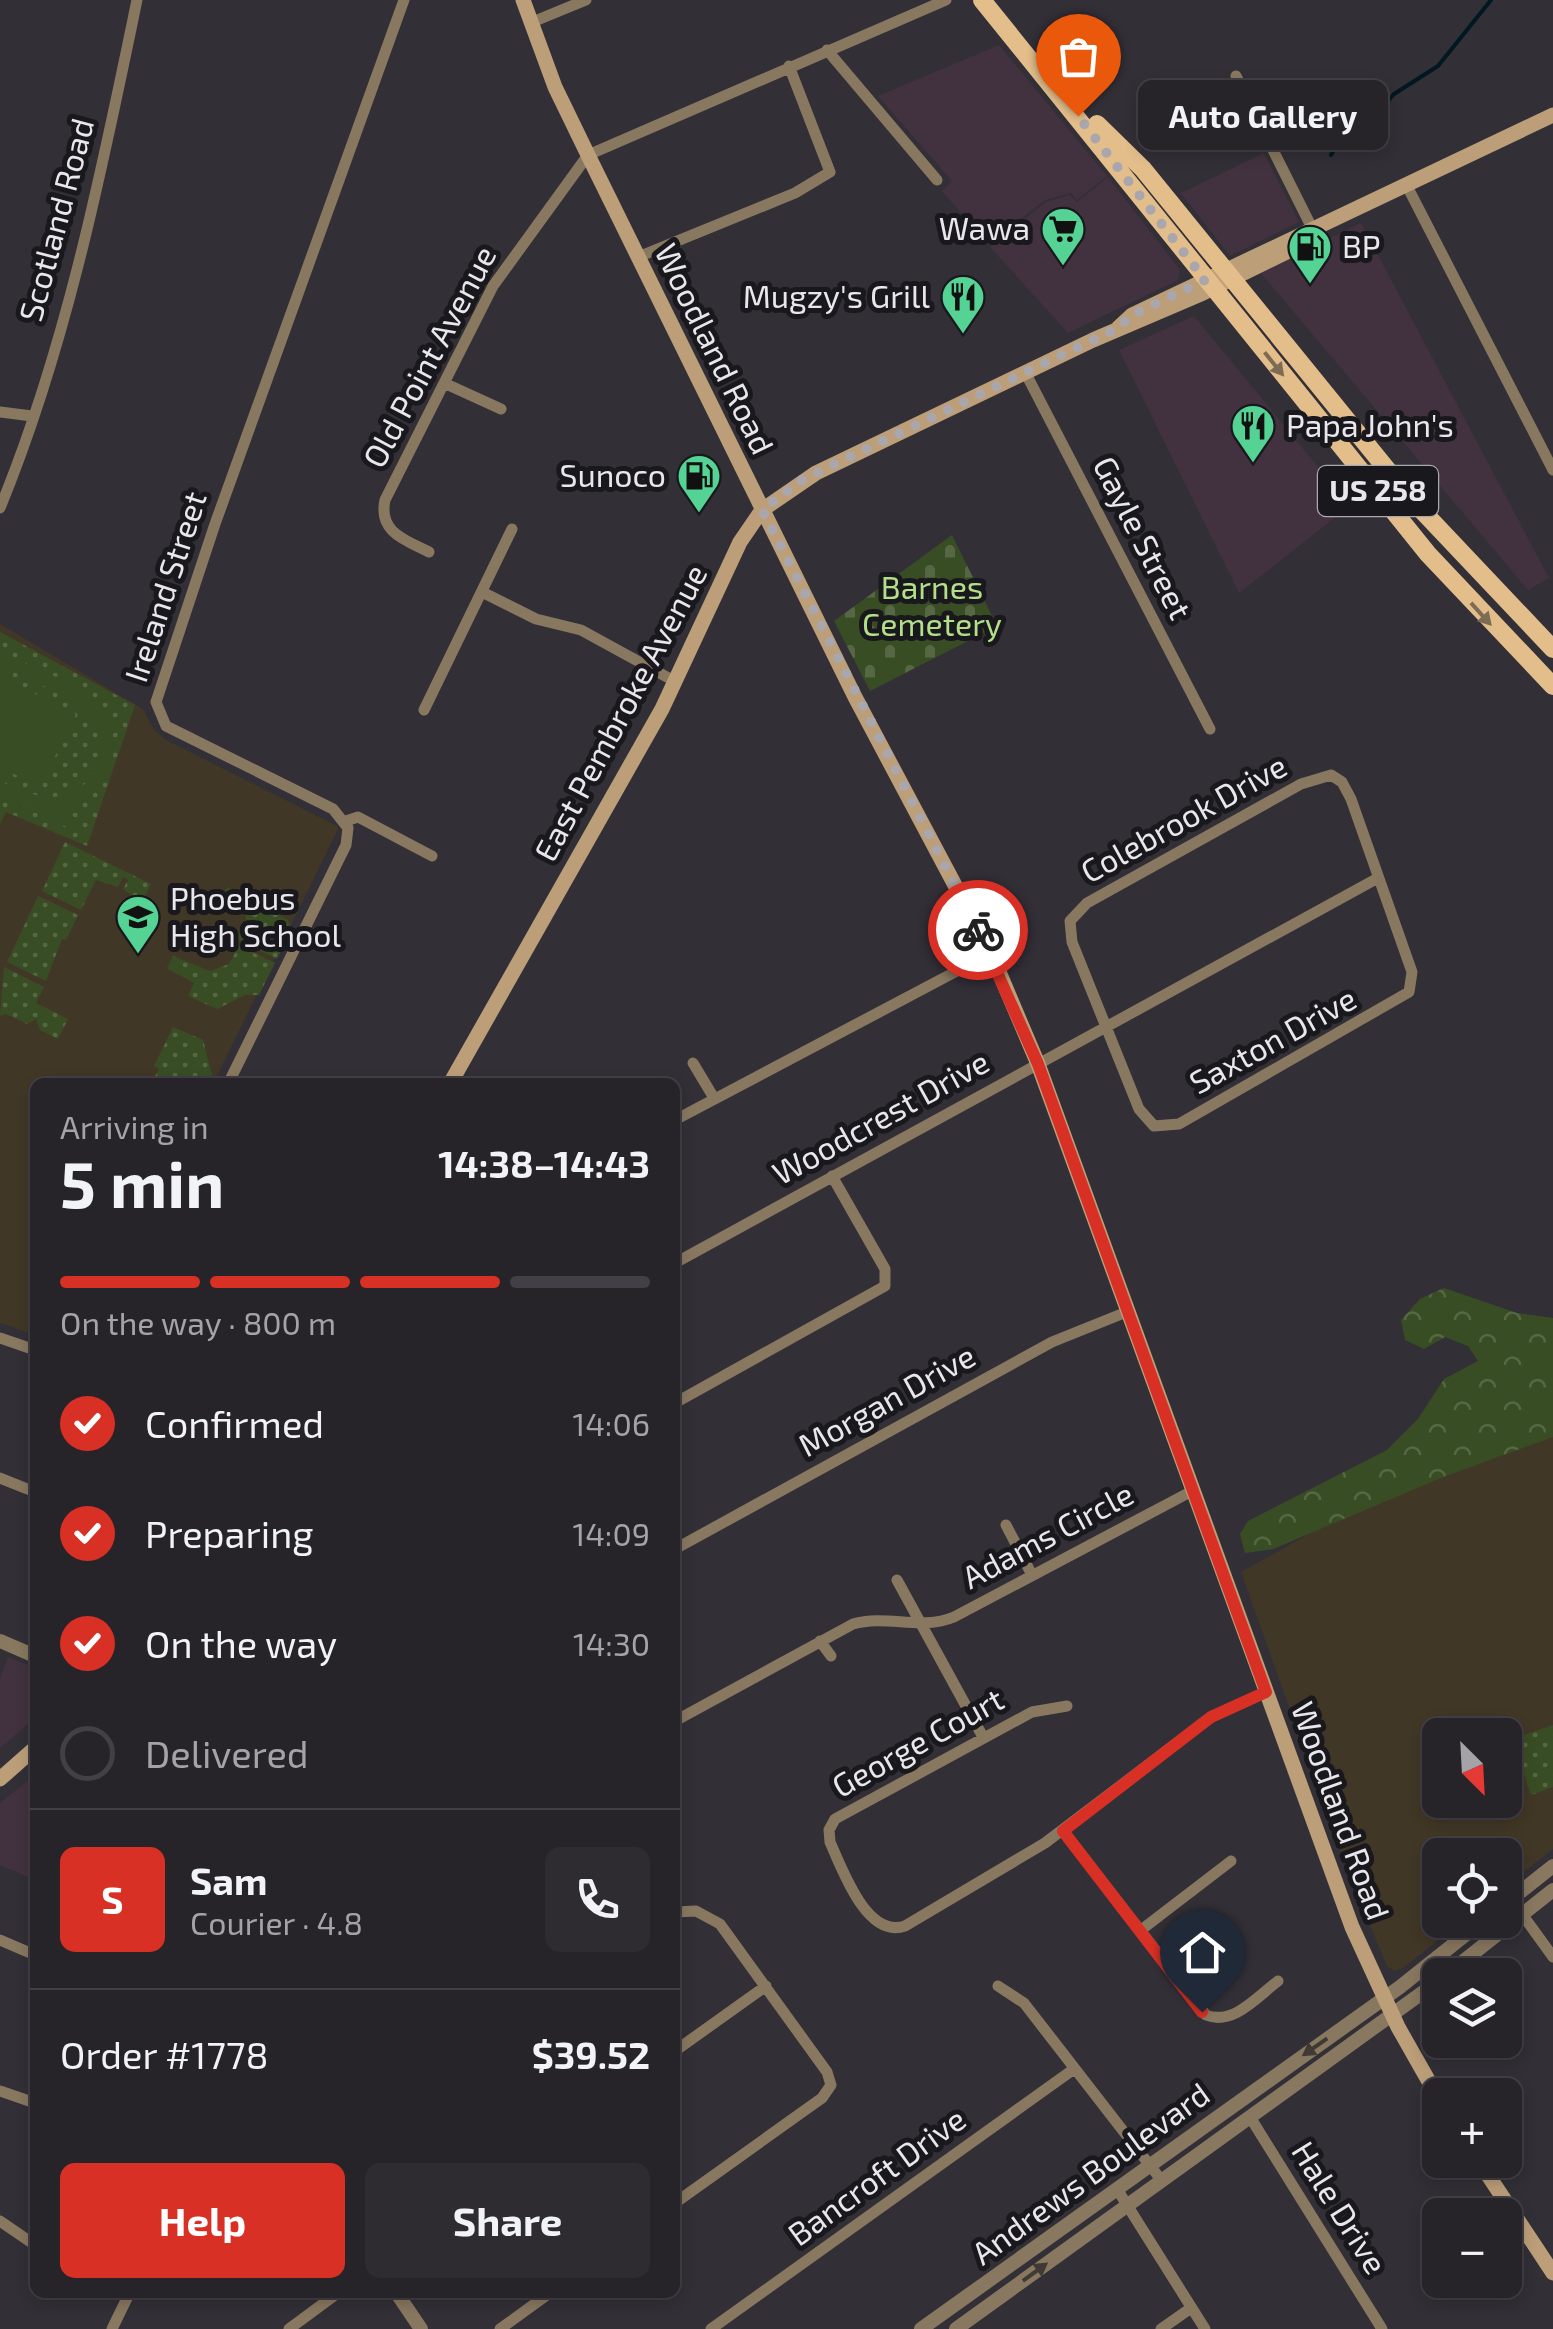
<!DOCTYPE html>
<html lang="en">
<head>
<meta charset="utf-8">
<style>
  body { margin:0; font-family:"Exo 2",sans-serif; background:#2e2b31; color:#f1f3f6; height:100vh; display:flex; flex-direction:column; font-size:38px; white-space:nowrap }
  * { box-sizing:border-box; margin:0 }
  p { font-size:32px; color:#a4a4a8 }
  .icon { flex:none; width:55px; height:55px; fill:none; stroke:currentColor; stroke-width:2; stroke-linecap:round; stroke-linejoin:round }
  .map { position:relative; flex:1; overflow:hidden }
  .drawer { position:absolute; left:30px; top:1078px; width:650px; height:1220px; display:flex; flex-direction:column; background:#262329; border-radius:15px; box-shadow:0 5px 15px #0003,0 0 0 2px #424046 }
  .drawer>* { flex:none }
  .needle { width:65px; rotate:156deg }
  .buttons { position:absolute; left:1422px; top:1718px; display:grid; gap:20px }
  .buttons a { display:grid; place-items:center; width:100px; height:100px; border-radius:15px; background:#262329; box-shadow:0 5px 15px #0003,0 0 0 2px #424046; font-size:50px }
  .pin { position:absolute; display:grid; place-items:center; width:85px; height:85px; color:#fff; margin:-102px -42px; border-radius:50% 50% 50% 0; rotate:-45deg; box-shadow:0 0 10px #0007 }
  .pin .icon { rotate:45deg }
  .courier { position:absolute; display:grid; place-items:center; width:100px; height:100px; margin:-50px; border:8px solid #d93025; border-radius:50%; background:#fff; color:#222; box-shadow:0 2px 12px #0007 }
  .bubble { position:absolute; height:70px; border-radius:15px; background:#262329; box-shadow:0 5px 15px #0003,0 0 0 2px #424046; font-size:32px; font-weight:700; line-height:70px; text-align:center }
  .overview em { font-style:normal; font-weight:700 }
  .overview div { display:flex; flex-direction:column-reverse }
  .overview { display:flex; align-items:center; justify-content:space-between; height:170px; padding:0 30px }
  h1 { font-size:65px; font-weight:700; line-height:75px }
  .bar { display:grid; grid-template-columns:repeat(4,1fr); gap:15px 10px; align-content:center; height:120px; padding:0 30px }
  .bar i { height:12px; border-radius:8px; background:#424046 }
  .bar .selected { background:#d93025 }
  .bar p { grid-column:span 4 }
  .line { display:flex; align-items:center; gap:25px; padding:0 30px; border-top:2px solid #424046 }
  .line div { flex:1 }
  .round { display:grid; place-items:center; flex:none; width:105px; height:105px; border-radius:15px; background:#2e2b31 }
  ol { padding:0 30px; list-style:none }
  li { display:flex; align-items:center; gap:30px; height:110px }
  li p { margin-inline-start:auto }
  li .icon { padding:10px; border-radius:50%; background:#d93025; color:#fff; stroke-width:4 }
  li:last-child { color:#a4a4a8 }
  li i { width:55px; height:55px; border:5px solid #424046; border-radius:50% }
  .button { display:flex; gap:20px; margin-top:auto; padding:20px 30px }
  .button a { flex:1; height:115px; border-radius:15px; background:#d93025; color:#fff; font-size:40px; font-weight:700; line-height:115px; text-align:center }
  .button a+a { background:#2e2b31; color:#f1f3f6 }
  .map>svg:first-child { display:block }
  .commercial { fill:#42323f }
  .education { fill:#413726; fill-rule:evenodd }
  .grass { fill:url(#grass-dots) }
  .forest { fill:url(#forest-crowns) }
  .cemetery { fill:url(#cemetery-stones) }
  .pitch { fill:#394d24 }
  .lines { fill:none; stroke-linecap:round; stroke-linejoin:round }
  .stream { stroke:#001820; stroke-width:4 }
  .minor { stroke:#897860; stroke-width:11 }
  .tertiary { stroke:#897860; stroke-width:14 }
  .secondary { stroke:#bc9f79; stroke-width:15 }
  .primary { stroke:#e3be8b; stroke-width:18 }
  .oneway { fill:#7e6b54 }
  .oneway2 { fill:#403a34 }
  .done { stroke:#a9a7ad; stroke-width:10; stroke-dasharray:0 18 }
  .route { stroke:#d93025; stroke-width:12 }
  .labels { text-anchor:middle; stroke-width:10; stroke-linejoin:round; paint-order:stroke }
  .shield { fill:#19181c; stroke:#aba9ae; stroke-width:2.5 }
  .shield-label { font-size:30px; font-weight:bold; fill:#e9e7ed }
  .street-label { font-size:32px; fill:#e9e7ed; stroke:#19181c }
  .poi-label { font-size:32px; fill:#e9e7ed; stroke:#19181c; text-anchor:end }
  .park-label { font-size:32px; fill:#b3df88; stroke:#19181c }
</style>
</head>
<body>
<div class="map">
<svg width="1553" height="2329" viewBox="0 0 1553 2329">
  <defs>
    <pattern id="grass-dots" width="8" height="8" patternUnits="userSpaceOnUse" patternTransform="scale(2.5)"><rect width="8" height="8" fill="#394d24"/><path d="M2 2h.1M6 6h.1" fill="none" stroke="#566744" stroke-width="1.8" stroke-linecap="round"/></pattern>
    <pattern id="forest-crowns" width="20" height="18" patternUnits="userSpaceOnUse" patternTransform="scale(2.5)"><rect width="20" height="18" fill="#394d24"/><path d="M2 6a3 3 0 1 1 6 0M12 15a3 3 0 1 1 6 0" fill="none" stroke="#566744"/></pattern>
    <pattern id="cemetery-stones" width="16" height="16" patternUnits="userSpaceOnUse" patternTransform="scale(2.5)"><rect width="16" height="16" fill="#394d24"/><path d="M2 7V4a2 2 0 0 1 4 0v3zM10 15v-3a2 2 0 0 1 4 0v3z" fill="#566744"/></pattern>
  </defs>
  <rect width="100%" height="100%" fill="#322f37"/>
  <path class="commercial" d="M 999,45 L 1107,176 L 1077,200 L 1071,193 L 1045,200 L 989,245 L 942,191 L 952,181 L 878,96 Z
    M 1264,153 L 1299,222 L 1230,256 L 1181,193 Z
    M 1108,177 L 1180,270 L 1178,280 L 1068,333 L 990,247 L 1046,202 L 1070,195 L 1077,202 Z
    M 1361,223 L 1549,578 L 1528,590 L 1260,272 Z
    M 1194,316 L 1350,506 L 1239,593 L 1119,350 Z
    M 8,1657 L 35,1668 L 35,1718 L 0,1748 L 0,1678 Z
    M 35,1775 L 35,1880 L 0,1865 L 0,1803 Z"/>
  <path class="education" d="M 0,624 L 143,709 L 154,730 L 166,740 L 339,827 L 214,1082 L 35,1082 L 35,1335 L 0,1323 Z
    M 1553,1397 L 1553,1849 L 1505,1887 L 1505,1855 L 1440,1855 L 1440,1920 L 1464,1920 L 1403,1968 L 1394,1971 L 1387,1966 L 1349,1876 L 1241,1572 ZM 1440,1735 L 1505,1735 L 1505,1800 L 1440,1800 Z"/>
  <path class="grass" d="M 0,632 L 135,705 L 87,846 L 6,812 L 0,824 Z
    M 65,842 L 151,884 L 142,902 L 123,889 L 128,880 L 123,877 L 118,887 L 96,880 L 81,910 L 42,891 Z
    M 227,887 L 288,920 L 291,930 L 277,959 L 237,939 L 246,919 L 241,903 L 223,895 Z
    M 38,896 L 78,915 L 66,940 L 62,939 L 46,981 L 7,962 Z
    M 239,946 L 275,963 L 259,995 L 245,995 L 217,1009 L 188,996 L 194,983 L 167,968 L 173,956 L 210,971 L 229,964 Z
    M 4,967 L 44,987 L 36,1003 L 68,1019 L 58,1039 L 40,1030 L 36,1019 L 27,1024 L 6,1014 L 0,1016 Z
    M 173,1027 L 203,1040 L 214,1082 L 153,1080 L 159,1069 L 154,1066 Z
    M 1553,1725 L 1553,1787 L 1531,1795 L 1512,1739 Z"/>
  <path class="forest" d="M 1444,1288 L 1517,1313 L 1553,1318 L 1553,1437 L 1443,1477 L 1273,1549 L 1245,1553 L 1240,1534 L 1248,1521 L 1387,1450 L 1418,1419 L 1444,1379 L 1478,1361 L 1468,1346 L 1445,1337 L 1424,1349 L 1405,1340 L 1401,1320 L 1420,1299 Z"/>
  <path class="cemetery" d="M 952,535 L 997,626 L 870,691 L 834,621 Z"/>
  <path class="pitch" d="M 0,652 C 46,674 131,697 111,765 C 104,790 84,803 61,811 L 82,821 L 77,832 L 0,795 L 0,781 C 38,800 73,809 98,767 L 98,728 L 73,700 L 0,665 Z
    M 0,676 L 76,714 L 40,787 L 0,767 Z"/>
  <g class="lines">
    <path class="stream" d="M 1331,155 L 1345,129 L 1372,119 L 1394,94 L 1438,66 L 1491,0"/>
    <path class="minor" d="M 530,23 L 586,0
      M 827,50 L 937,180
      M 1236,76 L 1314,232
      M 1407,186 L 1553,470
      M 638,257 L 795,193 L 830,172 L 789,66
      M 1025,372 L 1210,729
      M 444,383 L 501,409
      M 0,412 L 32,416
      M 0,508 C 66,348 102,169 137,0
      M 429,552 C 405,540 378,532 385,500 L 493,286 L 588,155 L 946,0
      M 482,592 L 536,619 L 581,630 L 676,682
      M 424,710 L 512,529
      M 1331,775 L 1342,782 L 1351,799 L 1412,972 L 1409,992 L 1179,1124 L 1154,1126 L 1139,1109 L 1072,942 L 1070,921 L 1087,903 L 1301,784 Z
      M 346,821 L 358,817 L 432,856
      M 693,1063 L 714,1098
      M 229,1082 L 346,845 L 348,828 L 333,809 L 166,726 L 156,702 L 215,524 L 404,0
      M 675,1120 L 991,953
      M 675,1263 L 1378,878
      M 0,1338 L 35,1350
      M 675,1403 L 885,1286 L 885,1269 L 832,1176
      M 0,1478 L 35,1492
      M 1006,1525 L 1032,1575
      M 675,1549 L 1052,1342 L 1129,1311
      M 897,1580 L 983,1737
      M 820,1641 L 831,1656
      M 1067,1706 L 1032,1712 L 835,1819 L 829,1830 L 830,1842 C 843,1871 867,1939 905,1926 L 1045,1843 L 1211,1717 L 1266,1692
      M 675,1721 L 853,1624 C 887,1614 920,1631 954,1617 L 1194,1490
      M 1063,1831 L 1206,2015 C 1233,2026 1257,1997 1278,1981
      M 1511,1899 L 1553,1957
      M 675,1912 L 696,1911 L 720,1924 L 827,2072 L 831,2085 L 822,2098 L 675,2203
      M 1141,1930 L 1231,1861
      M 0,1940 L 35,1955
      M 998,1986 L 1024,2003 L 1162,2181
      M 675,2051 L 766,1986
      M 0,2091 L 35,2103
      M 1250,2117 L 1382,2329
      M 1117,2189 L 1205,2329
      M 0,2221 L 35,2245
      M 112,2329 L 130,2292
      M 289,2329 L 339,2292
      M 500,2329 L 551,2292
      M 711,2329 L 1074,2069
      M 1161,2329 L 1191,2308"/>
    <path class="tertiary" d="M 0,1641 L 35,1656
      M 1505,1904 L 1553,1866
      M 1446,1975 L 1553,1890
      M 396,2292 L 421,2329
      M 921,2329 L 1400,1987 L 1484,1920
      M 956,2329 L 1440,1980"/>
    <path class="secondary" d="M 523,0 L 555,87 L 588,155 L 855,697 L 991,953 L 1038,1064 L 1352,1927 L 1398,2027 L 1440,2101
      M 1118,328 L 1132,315 L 1553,115
      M 451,1082 L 662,709 L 740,542 L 762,510 L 816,473 L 1093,340 L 1203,293 L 1299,246 L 1314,232
      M 0,1779 L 35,1748
      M 1478,2160 L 1553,2273"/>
    <path class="primary" d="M 982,0 L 1428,554 L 1553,686
      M 1097,124 L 1143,169 L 1411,499 L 1553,649"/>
  </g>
  <defs><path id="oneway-solid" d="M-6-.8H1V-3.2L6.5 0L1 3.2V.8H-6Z" transform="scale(2.5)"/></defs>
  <g class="oneway">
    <use href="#oneway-solid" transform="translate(1274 364) rotate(51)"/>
    <use href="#oneway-solid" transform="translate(1481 614) rotate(48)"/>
  </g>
  <g class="oneway2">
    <use href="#oneway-solid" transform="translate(1315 2047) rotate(145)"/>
    <use href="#oneway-solid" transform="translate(1035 2272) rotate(-36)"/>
  </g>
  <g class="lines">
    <path class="done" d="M 978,930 L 762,510 L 802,480 L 1118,328 L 1132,315 L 1205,280 L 1078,116"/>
    <path class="route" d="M 978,930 L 1038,1064 L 1266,1692 L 1211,1717 L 1063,1831 L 1202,2012"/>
  </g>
  <defs>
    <symbol id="supermarket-pin" viewBox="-11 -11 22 30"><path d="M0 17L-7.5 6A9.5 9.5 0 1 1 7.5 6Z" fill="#55d395" stroke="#19181c"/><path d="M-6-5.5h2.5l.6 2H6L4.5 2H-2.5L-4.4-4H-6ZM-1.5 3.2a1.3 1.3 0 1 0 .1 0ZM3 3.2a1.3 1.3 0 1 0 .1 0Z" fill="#111"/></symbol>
    <symbol id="fuel-pin" viewBox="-11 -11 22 30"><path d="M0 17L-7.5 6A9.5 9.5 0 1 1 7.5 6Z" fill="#55d395" stroke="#19181c"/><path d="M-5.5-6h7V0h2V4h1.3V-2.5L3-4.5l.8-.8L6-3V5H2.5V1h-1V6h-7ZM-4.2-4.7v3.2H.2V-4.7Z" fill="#111"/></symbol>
    <symbol id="restaurant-pin" viewBox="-11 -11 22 30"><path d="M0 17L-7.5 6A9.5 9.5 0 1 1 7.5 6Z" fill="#55d395" stroke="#19181c"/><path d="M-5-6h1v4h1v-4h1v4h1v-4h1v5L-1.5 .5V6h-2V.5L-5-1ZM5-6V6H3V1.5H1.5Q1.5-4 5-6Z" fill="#111"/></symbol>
    <symbol id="school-pin" viewBox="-11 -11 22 30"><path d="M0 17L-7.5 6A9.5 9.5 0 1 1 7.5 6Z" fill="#55d395" stroke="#19181c"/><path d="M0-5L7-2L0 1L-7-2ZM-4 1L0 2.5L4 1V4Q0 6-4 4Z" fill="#111"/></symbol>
  </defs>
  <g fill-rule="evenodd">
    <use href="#supermarket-pin" x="1038" y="204" width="50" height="68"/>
    <use href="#fuel-pin" x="1285" y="222" width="50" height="68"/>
    <use href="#restaurant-pin" x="938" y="272" width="50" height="68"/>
    <use href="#restaurant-pin" x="1228" y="401" width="50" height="68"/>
    <use href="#fuel-pin" x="674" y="451" width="50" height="68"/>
    <use href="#school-pin" x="113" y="892" width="50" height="68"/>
  </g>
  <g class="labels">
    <rect class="shield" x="1318" y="466" width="120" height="50" rx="8"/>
    <g class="shield-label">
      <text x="1378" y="501">US 258</text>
    </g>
    <g class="street-label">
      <text transform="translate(57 220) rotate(-75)" y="11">Scotland Road</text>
      <text transform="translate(714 349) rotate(64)" y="11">Woodland Road</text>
      <text transform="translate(430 357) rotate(-62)" y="11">Old Point Avenue</text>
      <text transform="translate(1142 538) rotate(63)" y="11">Gayle Street</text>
      <text transform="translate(166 587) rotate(-72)" y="11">Ireland Street</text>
      <text transform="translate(621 713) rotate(-62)" y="11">East Pembroke Avenue</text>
      <text transform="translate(1184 819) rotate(-29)" y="11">Colebrook Drive</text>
      <text transform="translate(1273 1041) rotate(-29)" y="11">Saxton Drive</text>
      <text transform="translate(881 1118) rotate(-29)" y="11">Woodcrest Drive</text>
      <text transform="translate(887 1401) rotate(-29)" y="11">Morgan Drive</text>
      <text transform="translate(1048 1536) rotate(-28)" y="11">Adams Circle</text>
      <text transform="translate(918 1743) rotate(-29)" y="11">George Court</text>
      <text transform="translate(1340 1811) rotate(70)" y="11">Woodland Road</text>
      <text transform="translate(1091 2174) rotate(-36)" y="11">Andrews Boulevard</text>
      <text transform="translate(877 2177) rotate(-36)" y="11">Bancroft Drive</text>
      <text transform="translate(1339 2208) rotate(58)" y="11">Hale Drive</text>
    </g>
    <g class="poi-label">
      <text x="1030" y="240">Wawa</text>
      <text x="1342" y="258" text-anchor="start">BP</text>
      <text x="930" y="308">Mugzy's Grill</text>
      <text x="1286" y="437" text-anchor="start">Papa John's</text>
      <text x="666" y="487">Sunoco</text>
      <text x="170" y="910" text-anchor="start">Phoebus<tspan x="170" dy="37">High School</tspan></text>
    </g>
    <g class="park-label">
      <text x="932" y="599">Barnes<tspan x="932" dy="37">Cemetery</tspan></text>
    </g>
  </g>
</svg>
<div class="buttons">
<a><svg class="needle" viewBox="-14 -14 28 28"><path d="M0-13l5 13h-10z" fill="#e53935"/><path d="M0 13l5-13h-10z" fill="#a4a4a8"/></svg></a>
<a><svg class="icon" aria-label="locate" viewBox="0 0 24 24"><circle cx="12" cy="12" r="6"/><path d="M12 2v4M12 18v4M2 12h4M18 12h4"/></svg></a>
<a><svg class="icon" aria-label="layers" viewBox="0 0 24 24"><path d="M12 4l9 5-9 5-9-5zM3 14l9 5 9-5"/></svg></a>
<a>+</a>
<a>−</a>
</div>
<div class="pin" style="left:1078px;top:116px;background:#ea580c"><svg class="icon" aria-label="bag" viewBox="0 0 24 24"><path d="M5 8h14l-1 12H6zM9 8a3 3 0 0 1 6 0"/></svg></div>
<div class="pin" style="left:1202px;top:2012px;background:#1f2937"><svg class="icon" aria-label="home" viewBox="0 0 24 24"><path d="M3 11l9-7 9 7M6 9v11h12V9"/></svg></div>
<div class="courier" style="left:978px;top:930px"><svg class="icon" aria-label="bike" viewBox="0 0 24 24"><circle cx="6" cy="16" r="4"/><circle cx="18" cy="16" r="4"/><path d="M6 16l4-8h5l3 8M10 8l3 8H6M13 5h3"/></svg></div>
<div class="bubble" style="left:1138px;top:80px;width:250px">Auto Gallery</div>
<section class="drawer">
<div class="overview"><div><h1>5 min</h1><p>Arriving in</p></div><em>14:38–14:43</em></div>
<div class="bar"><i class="selected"></i><i class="selected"></i><i class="selected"></i><i></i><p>On the way · 800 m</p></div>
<ol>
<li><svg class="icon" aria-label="check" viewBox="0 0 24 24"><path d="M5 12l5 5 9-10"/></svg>Confirmed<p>14:06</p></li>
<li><svg class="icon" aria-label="check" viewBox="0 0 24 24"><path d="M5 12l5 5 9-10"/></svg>Preparing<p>14:09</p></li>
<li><svg class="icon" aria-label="check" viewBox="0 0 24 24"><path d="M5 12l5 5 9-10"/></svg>On the way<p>14:30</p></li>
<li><i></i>Delivered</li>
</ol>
<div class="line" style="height:180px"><b class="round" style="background:#d93025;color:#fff">S</b><div><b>Sam</b><p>Courier · 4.8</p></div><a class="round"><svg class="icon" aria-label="phone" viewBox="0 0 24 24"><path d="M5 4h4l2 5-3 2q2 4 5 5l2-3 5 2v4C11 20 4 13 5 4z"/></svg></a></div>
<div class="line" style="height:130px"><div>Order #1778</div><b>$39.52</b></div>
<div class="button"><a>Help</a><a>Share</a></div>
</section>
</div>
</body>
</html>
